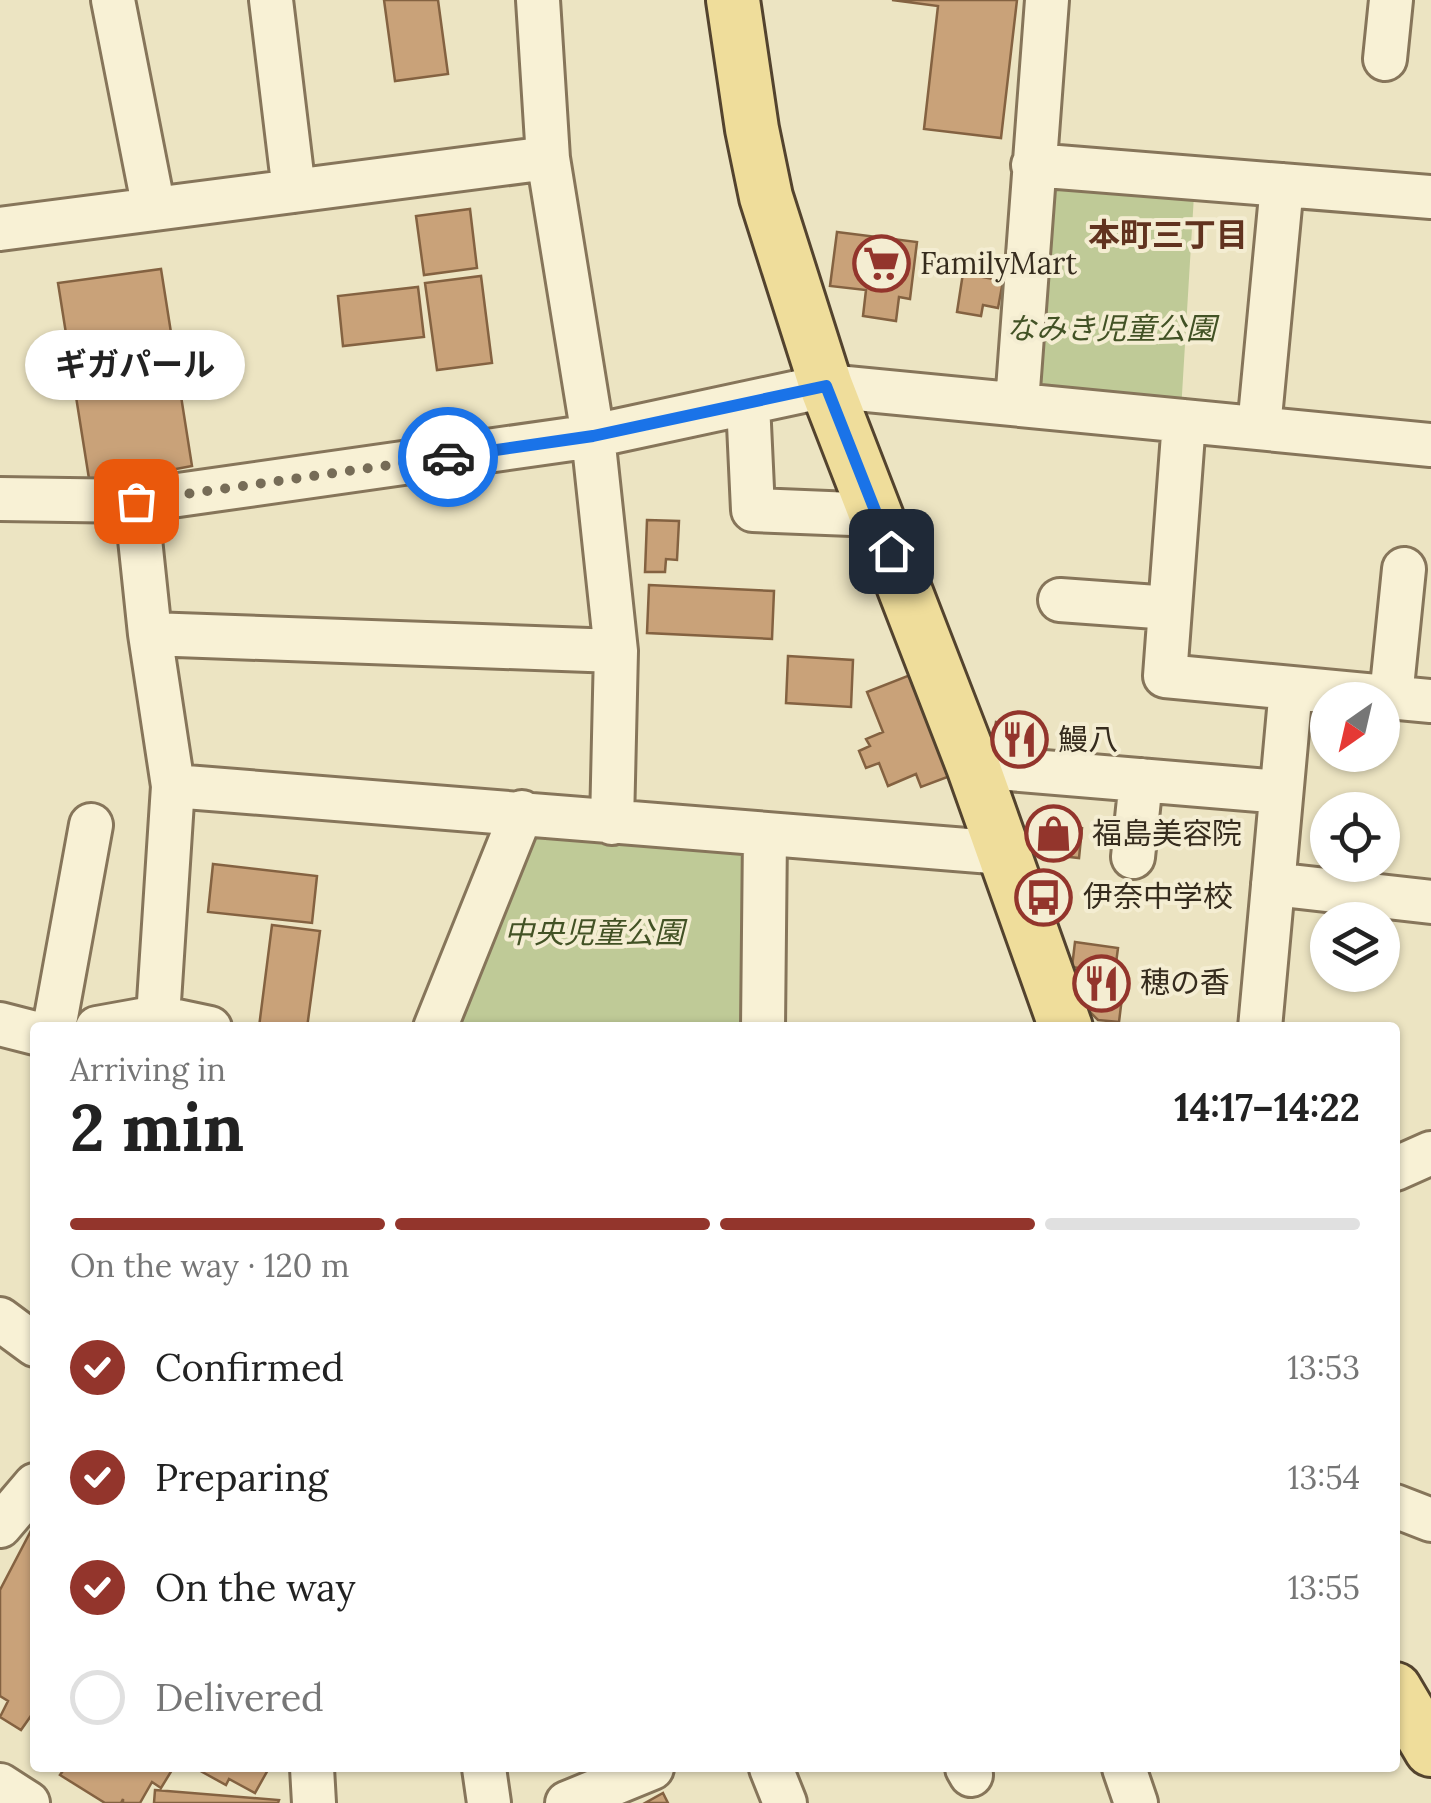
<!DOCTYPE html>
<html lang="en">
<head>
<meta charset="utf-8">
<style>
  body { margin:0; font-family:Lora,"Noto Sans JP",serif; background:#f2f2f2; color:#222; height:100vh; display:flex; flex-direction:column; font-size:38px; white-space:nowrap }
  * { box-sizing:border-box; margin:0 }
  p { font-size:32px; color:#767676 }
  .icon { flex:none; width:55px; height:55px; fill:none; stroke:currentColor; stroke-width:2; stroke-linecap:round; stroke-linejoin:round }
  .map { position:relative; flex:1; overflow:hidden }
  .panel { position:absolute; left:30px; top:1022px; width:1370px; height:750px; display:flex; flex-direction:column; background:#fff; border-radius:10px; box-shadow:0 2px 8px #0004 }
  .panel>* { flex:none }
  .needle { width:65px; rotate:214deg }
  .fabs { position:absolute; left:1310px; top:682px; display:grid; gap:20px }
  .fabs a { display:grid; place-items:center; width:90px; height:90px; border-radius:50%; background:#fff; box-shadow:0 2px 8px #0004; font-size:50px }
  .pin { position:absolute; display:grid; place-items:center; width:85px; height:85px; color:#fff; margin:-42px; border-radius:20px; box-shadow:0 5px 15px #0006 }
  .courier { position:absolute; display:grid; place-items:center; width:100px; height:100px; margin:-50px; border:8px solid #1a73e8; border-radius:50%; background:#fff; color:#222; box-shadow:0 2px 12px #0007 }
  .bubble { position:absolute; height:70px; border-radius:35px; background:#fff; box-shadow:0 2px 8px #0004; font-size:32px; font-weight:700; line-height:70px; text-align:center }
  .head em { font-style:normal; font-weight:700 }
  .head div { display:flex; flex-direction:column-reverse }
  .head { display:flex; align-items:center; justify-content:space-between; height:170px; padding:0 40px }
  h1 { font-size:65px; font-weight:700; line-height:75px }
  .bar { display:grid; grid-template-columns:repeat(4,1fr); gap:15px 10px; align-content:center; height:120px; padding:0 40px }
  .bar i { height:12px; border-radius:8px; background:#e0e0e0 }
  .bar .selected { background:#93352c }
  .bar p { grid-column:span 4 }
  ol { padding:0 40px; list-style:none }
  li { display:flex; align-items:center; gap:30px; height:110px }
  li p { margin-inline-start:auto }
  li .icon { padding:10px; border-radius:50%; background:#93352c; color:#fff; stroke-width:4 }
  li:last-child { color:#767676 }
  li i { width:55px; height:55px; border:5px solid #e0e0e0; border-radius:50% }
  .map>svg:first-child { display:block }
  .green { fill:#bfca97 }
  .building { fill:#c9a279; stroke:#846241; stroke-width:2.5 }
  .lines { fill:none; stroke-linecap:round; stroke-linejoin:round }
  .minor-casing { stroke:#86755a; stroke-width:48 }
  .major-casing { stroke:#53432e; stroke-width:58 }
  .minor { stroke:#f8f1d5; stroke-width:42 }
  .major { stroke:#efdd9b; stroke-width:52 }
  .done { stroke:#766c57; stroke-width:10; stroke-dasharray:0 18 }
  .route { stroke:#1a73e8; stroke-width:12 }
  .labels { text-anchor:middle; stroke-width:8; stroke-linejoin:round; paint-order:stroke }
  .poi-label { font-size:30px; fill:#362c1e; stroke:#f4edd2; text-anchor:start }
  .park-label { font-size:30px; font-style:italic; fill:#425225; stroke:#f4edd2 }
  .neighbourhood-label { font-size:32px; font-weight:bold; fill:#61331f; stroke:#f4edd2 }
</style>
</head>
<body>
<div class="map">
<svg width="1431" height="1803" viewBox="0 0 1431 1803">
  <rect width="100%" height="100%" fill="#ece4c2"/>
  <path class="green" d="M 1064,178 L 1194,195 L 1181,411 L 1051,399 L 1031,377 L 1049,191 Z
    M 532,831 L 750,851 L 749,1027 L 449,1028 Z"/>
  <path class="building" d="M 384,0 L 438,0 L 448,74 L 395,81 Z
    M 892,0 L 1017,0 L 1001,138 L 924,129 L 938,6 Z
    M 470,209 L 477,268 L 424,275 L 416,216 Z
    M 837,232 L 917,242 L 910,299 L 899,297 L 896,321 L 863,316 L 866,290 L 830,286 Z
    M 161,269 L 192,466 L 90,485 L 58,283 Z
    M 963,273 L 1003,281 L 998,308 L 983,305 L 981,316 L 957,312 Z
    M 481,276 L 492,363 L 437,370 L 425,283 Z
    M 418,287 L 424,337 L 343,346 L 338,296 Z
    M 647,520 L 679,521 L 677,560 L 666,559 L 665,572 L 645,572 Z
    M 649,585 L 774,591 L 772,639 L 647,633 Z
    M 788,656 L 853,660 L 851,707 L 786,703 Z
    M 910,675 L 950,776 L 921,787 L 916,774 L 888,786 L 879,763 L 866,768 L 859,751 L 870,746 L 866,739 L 883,732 L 867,692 Z
    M 996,722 L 1046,731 L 1041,755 L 992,747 Z
    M 1031,823 L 1082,828 L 1079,858 L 1043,854 L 1046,834 L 1030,832 Z
    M 213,864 L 317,876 L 312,923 L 208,912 Z
    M 272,925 L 320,931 L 307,1028 L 259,1027 Z
    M 1075,942 L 1118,948 L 1115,971 L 1125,973 L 1119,1022 L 1098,1020 L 1081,1003 L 1086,969 L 1072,967 Z
    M 35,1523 L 35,1710 L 21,1730 L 0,1717 L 8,1701 L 0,1696 L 0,1590 Z
    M 65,1768 L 168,1768 L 172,1770 L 161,1788 L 152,1782 L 140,1803 L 123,1803 L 123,1799 L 121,1803 L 105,1803 L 60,1775 Z
    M 195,1768 L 269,1768 L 255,1793 L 229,1779 L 226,1785 Z
    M 155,1790 L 279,1800 L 278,1803 L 154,1803 Z
    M 663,1793 L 668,1803 L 645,1803 Z"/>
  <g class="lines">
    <defs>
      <path id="minor" d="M 113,0 L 154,209
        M 271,0 L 294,191
        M 538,0 L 548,158 L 593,436 L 616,651 L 612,823
        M 1385,59 L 1391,0
        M 1033,165 L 1431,197
        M 0,229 L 548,158
        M 748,403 L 753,510 L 877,515
        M 1017,403 L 1047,0
        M 1184,421 L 1165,676 L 1431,701
        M 1259,428 L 1282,185
        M 0,499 L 136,501 L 593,436 L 826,386 L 1431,445
        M 136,501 L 150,634 L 173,786 L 158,1017
        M 1060,600 L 1170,608
        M 150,634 L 616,651
        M 1391,697 L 1404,569
        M 973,766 L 1281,792
        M 173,786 L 1004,853
        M 1133,857 L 1141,780
        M 1273,884 L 1431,902
        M 0,1024 L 35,1033
        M 54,1028 L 91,825
        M 97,1028 L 158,1017 L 210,1028
        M 435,1028 L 522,812
        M 763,1028 L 765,835
        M 1260,1028 L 1291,688
        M 1395,1169 L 1431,1153
        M 0,1319 L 35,1345
        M 1395,1506 L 1431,1520
        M 0,1526 L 35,1485
        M 312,1768 L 314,1803
        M 484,1768 L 489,1803
        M 771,1768 L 785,1803
        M 967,1768 L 971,1775
        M 1124,1768 L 1136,1803
        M 0,1785 L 28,1803
        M 567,1803 L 652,1768"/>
      <path id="major" d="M 733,0 L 752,129 L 766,197 L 826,386 L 973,766 L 1066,1028
        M 1395,1689 L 1431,1750"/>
    </defs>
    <use href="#minor" class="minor-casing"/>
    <use href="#major" class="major-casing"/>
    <use href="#minor" class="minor"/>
    <use href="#major" class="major"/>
  </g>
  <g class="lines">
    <path class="done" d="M 136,501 L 448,457"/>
    <path class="route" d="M 448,457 L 593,436 L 826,386 L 891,551"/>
  </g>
  <defs>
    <symbol id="supermarket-ring" viewBox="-11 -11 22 22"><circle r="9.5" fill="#f4edd2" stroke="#93352c" stroke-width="1.5"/><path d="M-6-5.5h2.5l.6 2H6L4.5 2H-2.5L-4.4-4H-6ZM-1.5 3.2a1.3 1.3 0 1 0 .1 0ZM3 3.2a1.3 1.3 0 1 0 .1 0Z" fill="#93352c"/></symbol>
    <symbol id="restaurant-ring" viewBox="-11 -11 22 22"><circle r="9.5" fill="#f4edd2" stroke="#93352c" stroke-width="1.5"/><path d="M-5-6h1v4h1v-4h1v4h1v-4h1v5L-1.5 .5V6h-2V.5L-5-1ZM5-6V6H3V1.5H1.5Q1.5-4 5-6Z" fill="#93352c"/></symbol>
    <symbol id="shop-ring" viewBox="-11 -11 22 22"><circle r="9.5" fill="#f4edd2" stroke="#93352c" stroke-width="1.5"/><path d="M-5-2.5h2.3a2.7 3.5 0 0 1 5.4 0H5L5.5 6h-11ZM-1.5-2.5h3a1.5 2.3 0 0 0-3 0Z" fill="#93352c"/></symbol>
    <symbol id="bus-ring" viewBox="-11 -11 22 22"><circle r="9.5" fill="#f4edd2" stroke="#93352c" stroke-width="1.5"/><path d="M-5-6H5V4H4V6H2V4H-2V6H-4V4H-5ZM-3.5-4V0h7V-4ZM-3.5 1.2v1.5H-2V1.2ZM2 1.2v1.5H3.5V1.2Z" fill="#93352c"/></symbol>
  </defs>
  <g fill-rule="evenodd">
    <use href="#supermarket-ring" x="850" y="232" width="63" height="63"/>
    <use href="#restaurant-ring" x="988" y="708" width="63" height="63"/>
    <use href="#shop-ring" x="1022" y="802" width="63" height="63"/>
    <use href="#bus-ring" x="1012" y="866" width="63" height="63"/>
    <use href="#restaurant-ring" x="1070" y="952" width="63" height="63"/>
  </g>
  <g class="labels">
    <g class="poi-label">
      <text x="920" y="274">FamilyMart</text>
      <text x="1058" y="750">鰻八</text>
      <text x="1092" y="844">福島美容院</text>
      <text x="1083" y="907">伊奈中学校</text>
      <text x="1140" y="993">穂の香</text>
    </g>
    <g class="park-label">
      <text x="1111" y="339">なみき児童公園</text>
      <text x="594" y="943">中央児童公園</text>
    </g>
    <g class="neighbourhood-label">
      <text x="1168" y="246">本町三丁目</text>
    </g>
  </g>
</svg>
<div class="fabs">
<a><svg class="needle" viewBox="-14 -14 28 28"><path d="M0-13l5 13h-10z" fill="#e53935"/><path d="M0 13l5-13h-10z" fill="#767676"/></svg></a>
<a><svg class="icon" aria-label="locate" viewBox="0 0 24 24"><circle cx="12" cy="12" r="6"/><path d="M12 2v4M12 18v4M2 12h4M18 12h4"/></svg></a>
<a><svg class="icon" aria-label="layers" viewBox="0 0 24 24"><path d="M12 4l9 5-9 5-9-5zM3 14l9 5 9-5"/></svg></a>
</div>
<div class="pin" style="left:136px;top:501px;background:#ea580c"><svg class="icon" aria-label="bag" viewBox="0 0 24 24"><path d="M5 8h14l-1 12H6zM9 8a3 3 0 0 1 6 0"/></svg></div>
<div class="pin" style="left:891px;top:551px;background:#1f2937"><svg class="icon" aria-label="home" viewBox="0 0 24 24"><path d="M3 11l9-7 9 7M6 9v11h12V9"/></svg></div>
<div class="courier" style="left:448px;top:457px"><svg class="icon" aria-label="car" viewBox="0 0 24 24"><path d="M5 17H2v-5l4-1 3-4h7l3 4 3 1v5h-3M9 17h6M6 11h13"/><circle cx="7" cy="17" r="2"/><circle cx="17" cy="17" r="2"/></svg></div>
<div class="bubble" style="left:25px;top:330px;width:220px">ギガパール</div>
<section class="panel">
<div class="head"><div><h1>2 min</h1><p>Arriving in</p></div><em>14:17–14:22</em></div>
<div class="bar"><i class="selected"></i><i class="selected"></i><i class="selected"></i><i></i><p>On the way · 120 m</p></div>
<ol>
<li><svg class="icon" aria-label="check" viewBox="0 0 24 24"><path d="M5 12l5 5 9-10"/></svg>Confirmed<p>13:53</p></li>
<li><svg class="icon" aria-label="check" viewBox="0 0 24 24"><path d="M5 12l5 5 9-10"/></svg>Preparing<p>13:54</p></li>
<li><svg class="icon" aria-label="check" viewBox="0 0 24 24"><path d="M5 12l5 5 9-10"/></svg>On the way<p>13:55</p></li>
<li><i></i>Delivered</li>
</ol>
</section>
</div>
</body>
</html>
